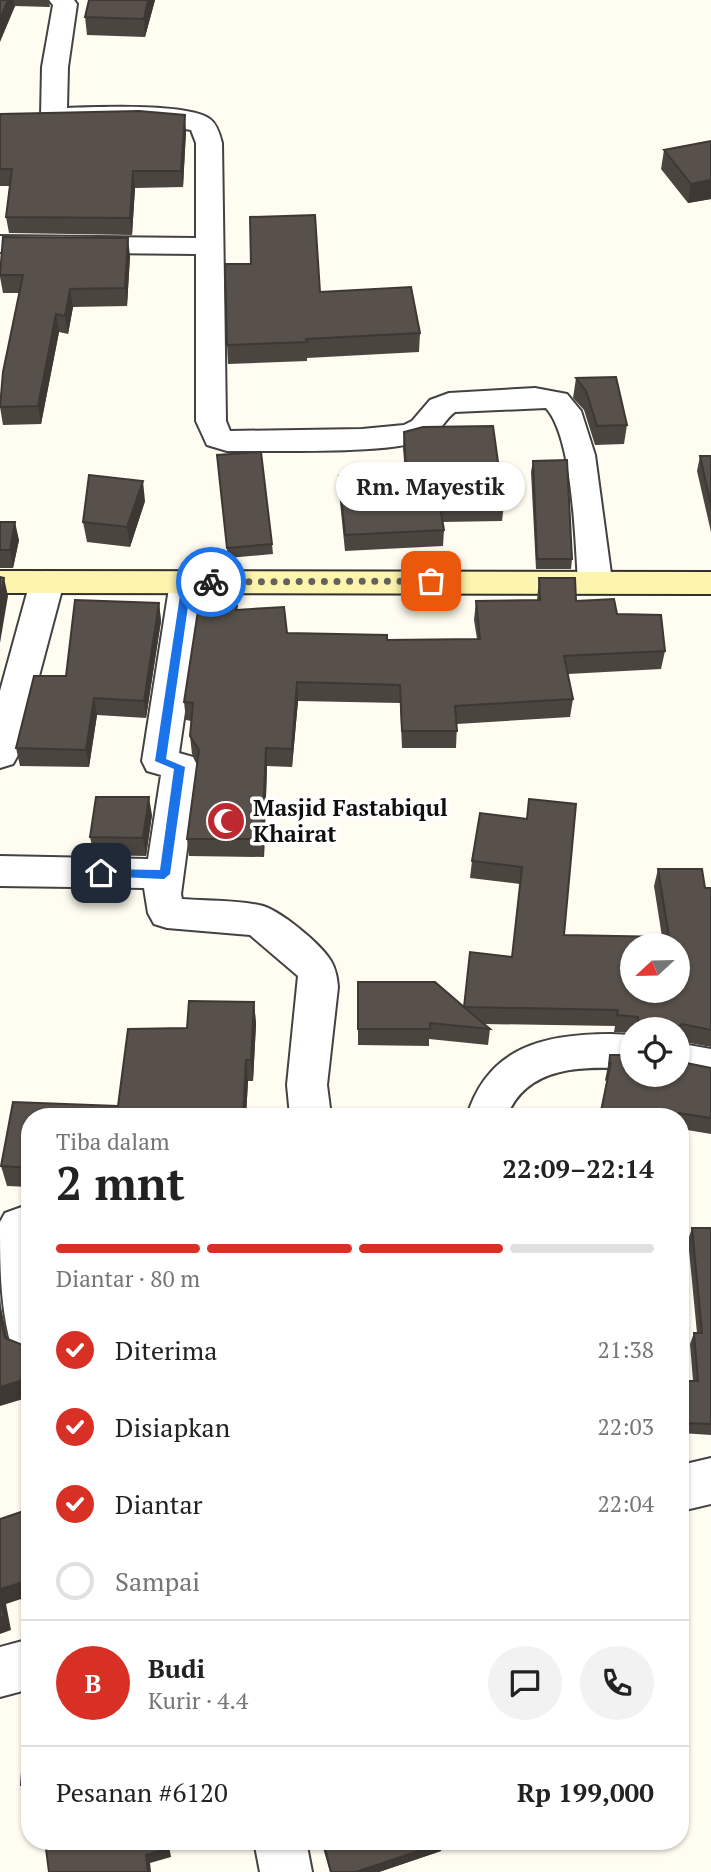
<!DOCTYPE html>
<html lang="id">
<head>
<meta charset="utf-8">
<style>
  body { margin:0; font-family:"PT Serif",serif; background:#f2f2f2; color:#222; height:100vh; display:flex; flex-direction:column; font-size:26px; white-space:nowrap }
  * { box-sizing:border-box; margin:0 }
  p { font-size:23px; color:#767676 }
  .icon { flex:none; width:38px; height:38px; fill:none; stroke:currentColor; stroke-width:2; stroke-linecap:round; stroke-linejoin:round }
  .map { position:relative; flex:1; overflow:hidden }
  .panel { position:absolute; left:21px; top:1108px; width:668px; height:742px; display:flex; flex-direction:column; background:#fff; border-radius:28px; box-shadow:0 2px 5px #0004 }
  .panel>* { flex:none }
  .needle { width:46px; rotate:248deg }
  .fabs { position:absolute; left:620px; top:933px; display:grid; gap:14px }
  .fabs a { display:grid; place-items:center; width:70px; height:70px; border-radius:50%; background:#fff; box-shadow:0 2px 5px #0004; font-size:35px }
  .pin { position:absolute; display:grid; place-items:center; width:60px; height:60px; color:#fff; margin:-30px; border-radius:14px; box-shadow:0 4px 10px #0006 }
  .courier { position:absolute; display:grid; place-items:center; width:70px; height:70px; margin:-35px; border:5px solid #1a73e8; border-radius:50%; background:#fff; color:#222; box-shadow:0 2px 9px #0007 }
  .bubble { position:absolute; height:49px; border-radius:24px; background:#fff; box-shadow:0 2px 5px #0004; font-size:23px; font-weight:800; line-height:49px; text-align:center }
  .headline em { font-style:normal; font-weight:800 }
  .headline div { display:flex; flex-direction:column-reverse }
  .headline { display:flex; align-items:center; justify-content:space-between; height:119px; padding:0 35px }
  h1 { font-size:46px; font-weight:800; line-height:52px }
  .bar { display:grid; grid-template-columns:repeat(4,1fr); gap:10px 7px; align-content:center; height:84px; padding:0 35px }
  .bar i { height:9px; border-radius:5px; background:#e0e0e0 }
  .bar .current { background:#d93025 }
  .bar p { grid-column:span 4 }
  .line { display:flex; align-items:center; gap:18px; padding:0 35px; border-top:2px solid #e0e0e0 }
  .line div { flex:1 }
  .round { display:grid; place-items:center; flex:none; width:74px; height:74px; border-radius:37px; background:#f2f2f2 }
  ol { padding:0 35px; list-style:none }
  li { display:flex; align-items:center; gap:21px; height:77px }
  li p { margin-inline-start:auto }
  li .icon { padding:7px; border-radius:50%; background:#d93025; color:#fff; stroke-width:4 }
  li:last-child { color:#767676 }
  li i { width:38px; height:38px; border:4px solid #e0e0e0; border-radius:50% }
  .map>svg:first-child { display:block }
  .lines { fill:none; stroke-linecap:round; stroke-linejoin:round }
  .street-casing { stroke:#424242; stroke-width:4 }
  .secondary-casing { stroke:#313131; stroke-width:4 }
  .street { fill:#fff; fill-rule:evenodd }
  .secondary { fill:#fdf4ad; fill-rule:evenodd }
  .wall { fill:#4b4540 }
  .shaded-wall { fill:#3d3834 }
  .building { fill:#57504b; stroke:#3d3834; stroke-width:2; fill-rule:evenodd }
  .route { fill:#1a73e8 }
  .done { stroke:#63625e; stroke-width:7; stroke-dasharray:0 12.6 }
  .labels { text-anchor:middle; stroke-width:7; stroke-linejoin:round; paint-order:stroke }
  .poi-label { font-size:23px; font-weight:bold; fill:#0f0f0f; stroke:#fff; text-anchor:start }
</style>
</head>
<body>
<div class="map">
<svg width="711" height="1872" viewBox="0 0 711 1872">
  <rect width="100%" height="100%" fill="#fffcf1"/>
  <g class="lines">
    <defs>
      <path id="street" d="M 49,0 L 74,0 L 77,4 L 68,67 L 67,108 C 96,107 188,103 210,119 C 217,124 220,135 222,143 L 226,421 L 230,431 L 362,429 L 404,425 L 412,421 L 430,400 L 449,393 L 535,388 L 567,394 L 581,411 L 595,455 L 612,581 L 607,589 L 595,592 L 583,589 L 578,581 C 575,540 573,438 546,408 L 455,412 C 446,418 441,430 433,436 C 403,456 269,450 227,451 L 207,445 L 196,421 L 196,254 L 0,252 L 0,236 L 196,238 L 196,143 L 191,130 L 154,124 L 54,124 L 45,121 L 41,116 L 42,67 L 53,5 Z
        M 47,571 L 59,574 L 64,582 L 18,755 L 13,764 L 0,768 L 0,691 L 30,582 L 35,574 Z
        M 187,571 L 199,574 L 204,582 L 179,753 L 193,757 L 198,767 L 181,894 L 182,899 C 207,901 234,900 259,905 C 278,908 321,944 331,961 C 336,970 337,977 338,987 L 327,1085 L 331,1116 L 290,1116 L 287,1085 L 298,976 L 250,935 L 167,928 L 154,924 L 148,913 L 144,888 L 0,886 L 0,856 L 148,859 L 161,775 L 147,771 L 142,761 L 170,582 L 175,574 Z
        M 611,1034 L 632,1035 L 632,1069 C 584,1066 527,1065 507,1116 L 467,1116 C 488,1047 544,1034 611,1034 Z
        M 677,1043 L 711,1049 L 711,1083 L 669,1074 L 677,1074 Z
        M 30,1204 L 30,1361 L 14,1355 C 0,1313 0,1267 0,1222 L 5,1213 Z
        M 711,1458 L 711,1504 L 681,1511 L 681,1465 Z
        M 30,1639 L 30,1689 L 0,1697 L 0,1647 Z
        M 254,1841 L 306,1841 L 312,1872 L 260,1872 Z"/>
      <path id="secondary" d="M 0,571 L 711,572 L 711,594 L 0,593 Z"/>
    </defs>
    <use href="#street" class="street-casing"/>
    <use href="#secondary" class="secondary-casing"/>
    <use href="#street" class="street"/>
    <use href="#secondary" class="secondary"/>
  </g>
  <path class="wall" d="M 0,0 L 49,0 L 50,7 L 15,6 L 0,42 Z
    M 155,0 L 145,37 L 87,35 L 85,17 Z
    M 0,114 L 186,131 L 183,187 L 135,188 L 132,235 L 9,233 L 6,217 L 10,186 L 0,186 Z
    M 711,141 L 711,199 L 688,203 L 661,169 L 664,150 Z
    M 130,256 L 127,306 L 73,307 L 68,334 L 59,332 L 41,424 L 3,425 L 0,407 L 19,293 L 3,293 L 0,277 L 0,269 Z
    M 320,292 L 420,333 L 419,352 L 307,358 L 307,361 L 228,364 L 227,345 Z
    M 576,378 L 627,425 L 624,444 L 595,445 L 584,410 L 573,398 Z
    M 404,432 L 504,505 L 502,521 L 442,522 L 444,530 L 443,546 L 345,551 L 339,492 L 339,476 L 405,473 L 403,448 Z
    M 217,455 L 272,544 L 273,554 L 228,558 Z
    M 700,456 L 711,456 L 711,532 L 697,471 Z
    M 533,461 L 572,559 L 571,569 L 536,569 L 531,472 Z
    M 145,501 L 130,547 L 87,542 L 83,522 Z
    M 0,522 L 19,540 L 13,568 L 0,568 Z
    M 539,578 L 576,601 L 617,614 L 665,651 L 661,669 L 568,674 L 573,699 L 570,717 L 457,724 L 456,748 L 402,748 L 400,703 L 298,701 L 292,767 L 267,766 L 264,857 L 189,856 L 187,839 L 197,762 L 192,754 L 190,736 L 191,721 L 186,720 L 184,702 L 237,606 L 237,610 L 287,633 L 387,640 L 477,639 L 474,620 L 476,601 L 537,600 Z
    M 159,603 L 161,621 L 146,718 L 97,715 L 89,767 L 20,766 L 16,748 L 66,676 Z
    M 152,815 L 146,856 L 94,855 L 90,837 Z
    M 527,819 L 564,935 L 662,937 L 654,886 L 658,869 L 705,888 L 711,888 L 711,1047 L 679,1041 L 679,1055 L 677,1061 L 677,1029 L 632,1029 L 632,1033 L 614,1032 L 615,1026 L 484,1024 L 490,1029 L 488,1045 L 429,1039 L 429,1046 L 358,1045 L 358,982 L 464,1007 L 512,956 L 520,884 L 470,878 L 472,861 Z
    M 189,1001 L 254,1002 L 256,1024 L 253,1081 L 248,1081 L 246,1116 L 30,1116 L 30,1187 L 7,1186 L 1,1166 L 13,1102 L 118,1106 L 128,1029 L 187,1028 Z
    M 610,1055 L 711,1068 L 711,1134 L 681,1129 L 681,1116 L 600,1116 L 608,1078 L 605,1081 Z
    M 692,1228 L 711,1228 L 711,1435 L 681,1433 L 681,1381 L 693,1381 L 690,1344 L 694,1333 L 697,1333 L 688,1240 Z
    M 30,1719 L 30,1795 L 28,1795 L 21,1785 Z
    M 321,1841 L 442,1841 L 441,1851 L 379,1872 L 330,1872 Z"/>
  <path class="shaded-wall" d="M 8,0 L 14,0 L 15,6 L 0,41 L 0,19 Z
    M 148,0 L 155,0 L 145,37 L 144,19 Z
    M 185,115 L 186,131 L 183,187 L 181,171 Z
    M 133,171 L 135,188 L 132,235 L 130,218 Z
    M 711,180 L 711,199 L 688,203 L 691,184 Z
    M 128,238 L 130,256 L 127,306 L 125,288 Z
    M 70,289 L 73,307 L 68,334 L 65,316 Z
    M 56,314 L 59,332 L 41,424 L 38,406 Z
    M 143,481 L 145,501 L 130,547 L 127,527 Z
    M 15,522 L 19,540 L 13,568 L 10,550 Z
    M 4,578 L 8,596 L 0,643 L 0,602 Z
    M 159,603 L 161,621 L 146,718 L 144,701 Z
    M 297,682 L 298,701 L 292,767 L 292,749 Z
    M 94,698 L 97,715 L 89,767 L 86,750 Z
    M 266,748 L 267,766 L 264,857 L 262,839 Z
    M 149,797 L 152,815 L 146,856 L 143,838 Z
    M 254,1002 L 256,1024 L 253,1081 L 251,1060 Z
    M 246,1060 L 248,1081 L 246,1116 L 243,1116 Z
    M 611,1062 L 608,1078 L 605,1081 L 609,1065 Z
    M 0,1295 L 1,1307 L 11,1356 L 5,1338 L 0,1316 Z
    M 30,1378 L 30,1397 L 0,1406 L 0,1387 Z
    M 30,1580 L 30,1596 L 6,1604 L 11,1630 L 0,1634 L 0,1589 Z
    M 166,1841 L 168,1841 L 171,1857 L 150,1863 L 151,1872 L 148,1872 L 146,1855 Z
    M 442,1843 L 441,1851 L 379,1872 L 356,1872 Z"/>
  <path class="building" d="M 0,0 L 8,0 L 0,19 Z
    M 89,0 L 148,0 L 144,19 L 85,17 Z
    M 139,111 L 185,115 L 181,171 L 133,171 L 130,218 L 6,217 L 12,169 L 0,169 L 0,114 Z
    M 711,141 L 711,180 L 691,184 L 664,150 Z
    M 315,215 L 320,292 L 411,287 L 420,333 L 306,339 L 307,342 L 227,345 L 225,264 L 251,264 L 250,217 Z
    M 3,237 L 128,238 L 125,288 L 70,289 L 65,316 L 56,314 L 38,406 L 0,407 L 3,372 L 23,275 L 0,275 Z
    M 616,377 L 627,425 L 597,426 L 586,391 L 576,378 Z
    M 493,426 L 504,505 L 440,507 L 444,530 L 345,535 L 339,476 L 406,473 L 404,432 L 423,427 Z
    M 261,452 L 272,544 L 227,548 L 217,455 Z
    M 700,456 L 711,456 L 711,505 Z
    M 567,460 L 572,559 L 537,559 L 533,461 Z
    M 89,475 L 143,481 L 127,527 L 83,522 Z
    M 0,522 L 15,522 L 10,550 L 0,550 Z
    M 0,577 L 4,578 L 0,602 Z
    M 539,578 L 575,578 L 576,601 L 614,599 L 617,614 L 661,615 L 665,651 L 564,656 L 573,699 L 455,706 L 457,731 L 402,731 L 400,685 L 297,682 L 292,749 L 266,748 L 262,839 L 187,839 L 199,750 L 190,736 L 193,703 L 184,702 L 199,604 L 237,606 L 236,610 L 284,607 L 287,633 L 387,635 L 387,640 L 480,639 L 476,601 L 540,600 Z
    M 75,600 L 159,603 L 144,701 L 94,698 L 86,750 L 16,748 L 34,676 L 66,676 Z
    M 96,797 L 149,797 L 143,838 L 90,837 Z
    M 529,799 L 576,804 L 564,935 L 669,937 L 658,869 L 702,869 L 705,888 L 711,888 L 711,1030 L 682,1024 L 679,1027 L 679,1055 L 677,1056 L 677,1029 L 638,1029 L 638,1017 L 617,1015 L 618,1010 L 464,1007 L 490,1029 L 430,1023 L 430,1029 L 358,1029 L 358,982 L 435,982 L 464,1007 L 470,952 L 512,957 L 522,867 L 472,861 L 480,813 L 527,819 ZM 632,945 L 677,945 L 677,990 L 632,990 Z
    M 189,1001 L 254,1002 L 251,1060 L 246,1060 L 243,1116 L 30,1116 L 30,1168 L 1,1166 L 13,1102 L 118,1106 L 128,1029 L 187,1028 Z
    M 610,1055 L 632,1055 L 632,1074 L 677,1074 L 677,1061 L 711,1068 L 711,1118 L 678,1113 L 678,1116 L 600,1116 L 611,1062 L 609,1065 Z
    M 692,1228 L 711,1228 L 711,1424 L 681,1423 L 681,1381 L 698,1381 L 694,1333 L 702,1333 Z
    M 30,1230 L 30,1378 L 0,1387 L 0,1316 L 5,1338 L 25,1346 L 26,1231 Z
    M 30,1509 L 30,1580 L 0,1589 L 0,1519 Z
    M 0,1598 L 4,1617 L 0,1618 Z
    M 26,1719 L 30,1719 L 30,1785 L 21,1785 Z
    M 45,1841 L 166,1841 L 167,1849 L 146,1855 L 148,1872 L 49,1872 Z
    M 323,1841 L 442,1841 L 442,1843 L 356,1872 L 331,1872 Z"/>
  <path class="route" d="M 211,579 L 215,579 L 215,584 L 191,585 L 166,759 L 185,767 L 170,874 L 164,879 L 97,876 L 96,873 L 101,869 L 160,870 L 174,769 L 155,761 L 182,582 L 187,579 Z"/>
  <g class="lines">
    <path class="done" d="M 211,582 L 431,581"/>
  </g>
  <defs>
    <symbol id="mosque-disc" viewBox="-11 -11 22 22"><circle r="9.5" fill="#bd2931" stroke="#fff"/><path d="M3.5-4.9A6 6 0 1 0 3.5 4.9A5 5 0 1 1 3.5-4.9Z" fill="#fff"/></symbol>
  </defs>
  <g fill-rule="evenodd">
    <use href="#mosque-disc" x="204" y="799" width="44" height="44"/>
  </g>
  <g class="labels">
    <g class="poi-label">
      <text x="253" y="816">Masjid Fastabiqul<tspan x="253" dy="26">Khairat</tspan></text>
    </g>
  </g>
</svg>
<div class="fabs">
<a><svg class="needle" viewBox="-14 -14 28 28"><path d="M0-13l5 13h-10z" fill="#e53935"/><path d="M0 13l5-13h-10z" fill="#767676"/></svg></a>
<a><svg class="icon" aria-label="locate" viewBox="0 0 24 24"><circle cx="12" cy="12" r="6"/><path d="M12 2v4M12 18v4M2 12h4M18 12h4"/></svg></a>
</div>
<div class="pin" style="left:431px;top:581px;background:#ea580c"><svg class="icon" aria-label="bag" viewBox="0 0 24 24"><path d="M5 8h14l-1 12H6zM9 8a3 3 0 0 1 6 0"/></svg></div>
<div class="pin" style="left:101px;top:873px;background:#1f2937"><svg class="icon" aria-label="home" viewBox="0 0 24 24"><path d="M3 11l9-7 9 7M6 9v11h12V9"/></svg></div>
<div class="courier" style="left:211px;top:582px"><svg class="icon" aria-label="bike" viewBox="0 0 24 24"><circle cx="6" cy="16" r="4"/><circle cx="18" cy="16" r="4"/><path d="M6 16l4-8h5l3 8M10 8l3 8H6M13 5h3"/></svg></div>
<div class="bubble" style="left:336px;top:462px;width:189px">Rm. Mayestik</div>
<section class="panel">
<div class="headline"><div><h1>2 mnt</h1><p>Tiba dalam</p></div><em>22:09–22:14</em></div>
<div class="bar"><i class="current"></i><i class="current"></i><i class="current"></i><i></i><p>Diantar · 80 m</p></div>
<ol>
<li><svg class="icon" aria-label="check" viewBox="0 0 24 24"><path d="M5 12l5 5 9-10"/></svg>Diterima<p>21:38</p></li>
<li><svg class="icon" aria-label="check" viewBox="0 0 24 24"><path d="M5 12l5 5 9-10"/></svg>Disiapkan<p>22:03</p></li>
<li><svg class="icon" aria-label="check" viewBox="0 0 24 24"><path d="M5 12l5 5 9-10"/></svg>Diantar<p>22:04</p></li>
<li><i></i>Sampai</li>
</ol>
<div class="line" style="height:126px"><b class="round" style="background:#d93025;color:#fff">B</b><div><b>Budi</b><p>Kurir · 4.4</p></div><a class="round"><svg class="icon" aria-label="chat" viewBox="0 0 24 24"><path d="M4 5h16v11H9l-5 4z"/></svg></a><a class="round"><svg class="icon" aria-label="phone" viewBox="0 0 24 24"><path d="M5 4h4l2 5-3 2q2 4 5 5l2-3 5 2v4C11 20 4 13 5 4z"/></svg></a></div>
<div class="line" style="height:91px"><div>Pesanan #6120</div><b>Rp 199,000</b></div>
</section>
</div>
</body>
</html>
